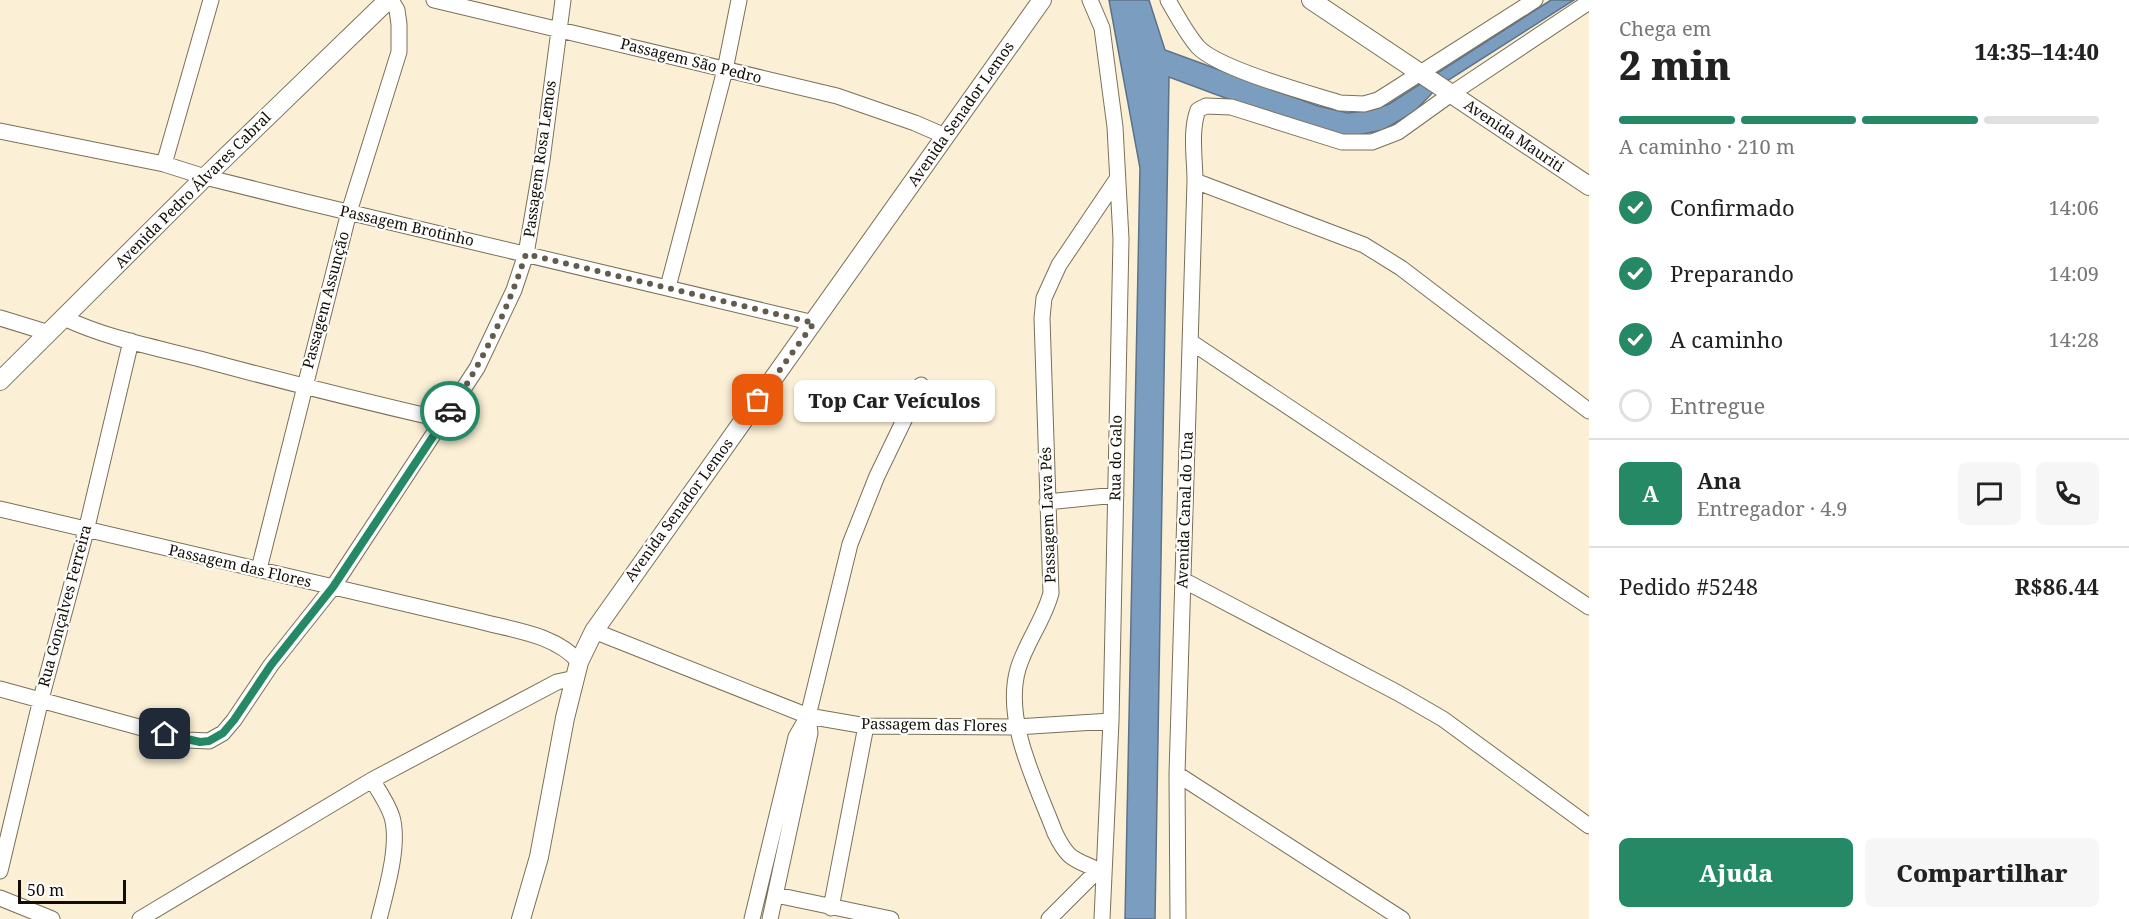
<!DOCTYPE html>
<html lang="pt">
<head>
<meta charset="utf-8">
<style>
  body { margin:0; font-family:"Noto Serif",serif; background:#f6f6f6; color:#222; height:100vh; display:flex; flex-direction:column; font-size:22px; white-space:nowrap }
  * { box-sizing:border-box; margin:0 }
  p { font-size:20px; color:#767676 }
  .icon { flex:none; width:33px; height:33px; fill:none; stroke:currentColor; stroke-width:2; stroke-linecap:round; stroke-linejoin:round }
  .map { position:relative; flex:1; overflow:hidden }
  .panel { display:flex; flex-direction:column; background:#fff; width:540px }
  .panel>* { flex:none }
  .scale { position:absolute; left:18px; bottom:15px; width:108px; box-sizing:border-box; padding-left:6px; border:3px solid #110d05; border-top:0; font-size:16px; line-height:21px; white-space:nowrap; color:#110d05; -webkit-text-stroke:4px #fefefe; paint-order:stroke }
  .pin { position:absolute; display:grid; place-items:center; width:51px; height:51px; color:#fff; margin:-26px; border-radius:12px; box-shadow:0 3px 9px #0006 }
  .courier { position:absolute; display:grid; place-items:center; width:60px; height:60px; margin:-30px; border:4px solid #248964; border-radius:50%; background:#fff; color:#222; box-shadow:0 2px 8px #0007 }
  .bubble { position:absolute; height:42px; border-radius:9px; background:#fff; box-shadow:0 2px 4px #0004; font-size:20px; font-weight:800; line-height:42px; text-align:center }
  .headline em { font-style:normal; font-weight:800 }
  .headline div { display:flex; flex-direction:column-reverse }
  .headline { display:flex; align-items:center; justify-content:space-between; height:102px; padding:0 30px }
  h1 { font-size:39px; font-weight:800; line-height:45px }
  .bar { display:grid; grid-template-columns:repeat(4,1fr); gap:9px 6px; align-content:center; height:72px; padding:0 30px }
  .bar i { height:8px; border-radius:4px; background:#e0e0e0 }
  .bar .on { background:#248964 }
  .bar p { grid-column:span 4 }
  .line { display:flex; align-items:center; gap:15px; padding:0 30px; border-top:2px solid #e0e0e0 }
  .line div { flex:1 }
  .round { display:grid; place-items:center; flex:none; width:63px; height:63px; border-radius:9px; background:#f6f6f6 }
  ol { padding:0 30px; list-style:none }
  li { display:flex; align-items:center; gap:18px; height:66px }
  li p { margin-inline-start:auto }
  li .icon { padding:6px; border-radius:50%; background:#248964; color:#fff; stroke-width:4 }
  li:last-child { color:#767676 }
  li i { width:33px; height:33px; border:3px solid #e0e0e0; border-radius:50% }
  .cta { display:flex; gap:12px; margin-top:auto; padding:12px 30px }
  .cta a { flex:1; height:69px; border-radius:9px; background:#248964; color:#fff; font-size:24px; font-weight:800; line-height:69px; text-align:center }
  .cta a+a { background:#f6f6f6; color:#222 }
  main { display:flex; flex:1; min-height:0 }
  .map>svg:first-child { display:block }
  .water { fill:#7b9dbf; stroke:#5b7287; stroke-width:1.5 }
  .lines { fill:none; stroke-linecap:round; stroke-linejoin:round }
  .minor-casing { stroke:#7a7059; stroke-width:17 }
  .major-casing { stroke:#7a7059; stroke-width:20 }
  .minor { stroke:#fff; stroke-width:15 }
  .major { stroke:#fff; stroke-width:18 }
  .done { stroke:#635c4e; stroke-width:6; stroke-dasharray:0 10.8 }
  .route { stroke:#248964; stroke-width:8 }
  .labels { text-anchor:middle; stroke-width:4.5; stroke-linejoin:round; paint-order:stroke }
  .street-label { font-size:15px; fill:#110d05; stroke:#fefefe }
</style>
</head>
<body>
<main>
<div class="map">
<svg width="1589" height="919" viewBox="0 0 1589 919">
  <rect width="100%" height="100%" fill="#fbf0d6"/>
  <path class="water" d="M 1109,0 L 1149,0 L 1165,50 L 1318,106 L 1348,113 L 1372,110 L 1389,104 L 1551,0 L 1574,0 L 1439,86 L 1414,112 L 1383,130 L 1353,136 L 1331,133 L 1255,109 L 1169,77 L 1155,919 L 1125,919 L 1140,168 Z"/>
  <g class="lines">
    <defs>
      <path id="minor" d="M 434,0 L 837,96 L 915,123 L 945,136
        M 1090,0 L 1102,28 L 1115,127 L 1121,239 L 1111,721 L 1102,919
        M 1168,0 C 1177,16 1186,33 1198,47 C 1219,69 1308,93 1340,103 L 1364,104 L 1378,100 L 1535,0
        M 0,131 L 164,164 L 205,177 L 310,203 L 814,323
        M 164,164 L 211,0
        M 1195,181 L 1364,245 L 1401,268 L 1589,411
        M 668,287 L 725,70 L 739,0
        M 0,318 L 49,333
        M 64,318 C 106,338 154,347 200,359 C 281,381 362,401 444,420
        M 1191,342 L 1589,607
        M 1047,502 L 1116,495
        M 0,509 L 479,621 C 512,630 555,634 579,662
        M 259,569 L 349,212 L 399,52 L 399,24 L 397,10 L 391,0
        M 1183,580 L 1398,693 L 1443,719 L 1589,826
        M 594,631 L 808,716 L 866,726 L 1016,727 L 1111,721
        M 0,689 L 186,740 L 209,741 L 223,733 L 234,720 L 271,665 L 333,587 L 477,368 L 514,290 L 526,254 L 542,160 L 563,0
        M 1177,774 L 1402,919
        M 372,780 C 379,791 388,804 392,817 C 400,845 386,891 379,919
        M 0,871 L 41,699 L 86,531 L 131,341
        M 1104,873 C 1076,858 1070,864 1055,833 C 1037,785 1003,721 1018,669 C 1026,642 1044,620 1051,593 L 1042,318 L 1044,298 L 1059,265 L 1117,179
        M 776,895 L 891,919
        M 0,898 L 52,919
        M 831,908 L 866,726
        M 140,919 L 372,780 L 557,682 L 575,678
        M 752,919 L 796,737 L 808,716 L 850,544 L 877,476 L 921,385
        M 770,919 L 810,733 L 808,716
        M 1049,919 L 1098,870
        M 1178,919 L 1177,774 L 1195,181 C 1195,159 1190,131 1198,110 L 1206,106 L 1231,107 L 1342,142 L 1372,142 L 1398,132 L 1451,94 L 1589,2"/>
      <path id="major" d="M 1311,0 L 1589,186
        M 0,381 L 205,177 L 388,0
        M 521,919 L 539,857 L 565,718 L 579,662 L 594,631 L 1042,0"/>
    </defs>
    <use href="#minor" class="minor-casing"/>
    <use href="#major" class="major-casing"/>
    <use href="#minor" class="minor"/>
    <use href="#major" class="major"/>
  </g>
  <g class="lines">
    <path class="done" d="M 450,411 C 483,360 507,312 526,254 L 814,323 L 758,400"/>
    <path class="route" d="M 165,734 L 200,742 L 209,741 L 223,733 L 234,720 L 271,665 L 333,587 L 450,411"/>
  </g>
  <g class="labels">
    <g class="street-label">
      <text transform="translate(691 61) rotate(14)" y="5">Passagem São Pedro</text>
      <text transform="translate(961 114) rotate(-55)" y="5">Avenida Senador Lemos</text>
      <text transform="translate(1514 136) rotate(34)" y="5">Avenida Mauriti</text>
      <text transform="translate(540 159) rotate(-82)" y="5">Passagem Rosa Lemos</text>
      <text transform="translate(193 190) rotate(-45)" y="5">Avenida Pedro Álvares Cabral</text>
      <text transform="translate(407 226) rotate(13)" y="5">Passagem Brotinho</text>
      <text transform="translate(326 300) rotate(-75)" y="5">Passagem Assunção</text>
      <text transform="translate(1116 458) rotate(-89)" y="5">Rua do Galo</text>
      <text transform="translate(679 510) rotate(-54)" y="5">Avenida Senador Lemos</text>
      <text transform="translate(1185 510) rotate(-88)" y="5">Avenida Canal do Una</text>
      <text transform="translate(1048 515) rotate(-92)" y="5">Passagem Lava Pés</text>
      <text transform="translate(240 566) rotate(13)" y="5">Passagem das Flores</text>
      <text transform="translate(65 606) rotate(-75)" y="5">Rua Gonçalves Ferreira</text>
      <text transform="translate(934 725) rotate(1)" y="5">Passagem das Flores</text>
    </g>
  </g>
</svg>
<div class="scale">50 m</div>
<div class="pin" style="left:758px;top:400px;background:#ea580c"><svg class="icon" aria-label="bag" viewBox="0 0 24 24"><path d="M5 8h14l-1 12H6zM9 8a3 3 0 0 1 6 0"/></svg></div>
<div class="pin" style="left:165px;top:734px;background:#1f2937"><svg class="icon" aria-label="home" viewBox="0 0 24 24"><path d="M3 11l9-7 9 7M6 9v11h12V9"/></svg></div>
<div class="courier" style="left:450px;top:411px"><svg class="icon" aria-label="car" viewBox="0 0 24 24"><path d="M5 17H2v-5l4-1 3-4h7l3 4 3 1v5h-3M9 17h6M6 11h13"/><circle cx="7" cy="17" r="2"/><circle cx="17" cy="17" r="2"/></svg></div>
<div class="bubble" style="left:794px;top:380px;width:201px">Top Car Veículos</div>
</div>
<section class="panel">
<div class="headline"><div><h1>2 min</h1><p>Chega em</p></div><em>14:35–14:40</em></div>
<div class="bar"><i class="on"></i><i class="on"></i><i class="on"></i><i></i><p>A caminho · 210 m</p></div>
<ol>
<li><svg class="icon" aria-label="check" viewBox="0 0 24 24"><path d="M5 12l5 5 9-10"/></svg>Confirmado<p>14:06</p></li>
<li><svg class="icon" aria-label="check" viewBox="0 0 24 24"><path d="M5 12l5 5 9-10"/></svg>Preparando<p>14:09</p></li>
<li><svg class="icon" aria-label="check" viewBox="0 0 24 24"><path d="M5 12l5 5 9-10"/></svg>A caminho<p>14:28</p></li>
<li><i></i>Entregue</li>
</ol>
<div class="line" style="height:108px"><b class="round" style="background:#248964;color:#fff">A</b><div><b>Ana</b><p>Entregador · 4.9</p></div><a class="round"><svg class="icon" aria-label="chat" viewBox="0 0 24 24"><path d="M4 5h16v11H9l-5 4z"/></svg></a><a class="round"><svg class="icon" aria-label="phone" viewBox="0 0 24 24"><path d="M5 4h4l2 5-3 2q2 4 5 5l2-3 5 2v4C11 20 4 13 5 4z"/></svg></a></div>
<div class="line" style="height:78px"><div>Pedido #5248</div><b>R$86.44</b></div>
<div class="cta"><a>Ajuda</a><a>Compartilhar</a></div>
</section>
</main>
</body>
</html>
